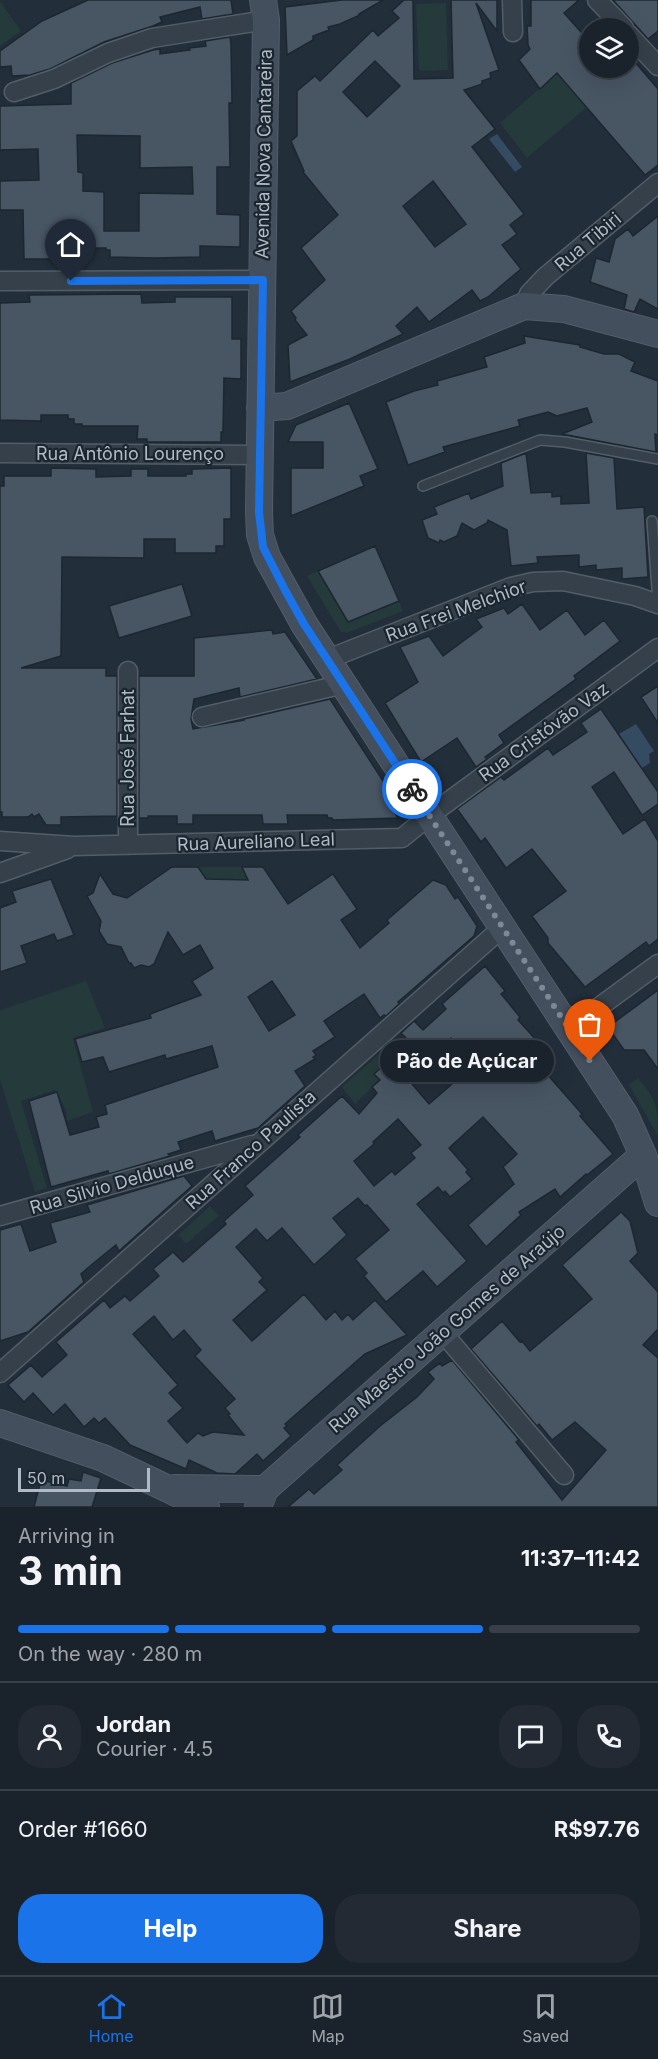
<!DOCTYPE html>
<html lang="en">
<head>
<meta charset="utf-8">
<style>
  body { margin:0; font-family:Inter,sans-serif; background:#232a34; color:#f1f3f6; height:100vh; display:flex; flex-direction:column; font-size:22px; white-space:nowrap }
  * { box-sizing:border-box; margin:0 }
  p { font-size:20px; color:#9fa4a9 }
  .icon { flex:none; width:33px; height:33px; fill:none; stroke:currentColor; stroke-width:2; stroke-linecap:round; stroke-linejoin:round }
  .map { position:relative; height:1507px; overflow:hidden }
  .drawer { display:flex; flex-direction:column; background:#1a222c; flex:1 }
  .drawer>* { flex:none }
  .tools { position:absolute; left:579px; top:18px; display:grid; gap:12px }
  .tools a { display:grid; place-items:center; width:60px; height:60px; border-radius:50%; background:#1a222c; box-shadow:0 6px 24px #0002,0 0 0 2px #383f48; font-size:30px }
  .scale { position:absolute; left:18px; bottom:15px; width:132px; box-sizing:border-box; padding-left:6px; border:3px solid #b0bac6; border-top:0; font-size:16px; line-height:21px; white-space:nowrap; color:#b0bac6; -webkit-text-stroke:4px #1b252f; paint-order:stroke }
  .pin { position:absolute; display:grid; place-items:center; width:51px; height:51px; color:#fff; margin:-62px -26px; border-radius:50% 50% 50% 0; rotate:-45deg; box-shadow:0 0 6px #0007 }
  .pin .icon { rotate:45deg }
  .courier { position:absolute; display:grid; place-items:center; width:60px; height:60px; margin:-30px; border:4px solid #1a73e8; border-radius:50%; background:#fff; color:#222; box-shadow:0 2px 8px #0007 }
  .bubble { position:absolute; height:42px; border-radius:21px; background:#1a222c; box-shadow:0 6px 24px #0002,0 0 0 2px #383f48; font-size:20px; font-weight:700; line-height:42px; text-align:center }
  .head em { font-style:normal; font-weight:700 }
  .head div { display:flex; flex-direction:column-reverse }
  .head { display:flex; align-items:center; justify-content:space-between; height:102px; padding:0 18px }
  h1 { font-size:39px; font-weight:700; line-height:45px }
  .bar { display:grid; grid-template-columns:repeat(4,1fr); gap:9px 6px; align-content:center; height:72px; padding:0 18px }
  .bar i { height:8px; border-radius:4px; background:#383f48 }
  .bar .selected { background:#1a73e8 }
  .bar p { grid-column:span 4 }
  .line { display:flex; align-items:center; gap:15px; padding:0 18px; border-top:2px solid #383f48 }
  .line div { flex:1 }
  .round { display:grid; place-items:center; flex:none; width:63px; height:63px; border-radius:24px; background:#232a34 }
  .cta { display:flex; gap:12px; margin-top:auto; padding:12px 18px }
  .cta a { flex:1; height:69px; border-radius:24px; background:#1a73e8; color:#fff; font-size:24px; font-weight:700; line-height:69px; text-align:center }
  .cta a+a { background:#232a34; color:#f1f3f6 }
  .tabs { display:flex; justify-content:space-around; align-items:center; height:84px; border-top:2px solid #383f48; background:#1a222c; font-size:16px; color:#9fa4a9 }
  .tabs a { display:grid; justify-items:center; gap:3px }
  .tabs .selected { color:#1a73e8 }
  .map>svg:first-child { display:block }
  .green { fill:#243a3b }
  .water { fill:#354b61 }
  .building { fill:#485563; stroke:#1d2731; stroke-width:1.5; fill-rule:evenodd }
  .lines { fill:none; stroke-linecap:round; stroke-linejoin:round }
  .lane-casing { stroke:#535d68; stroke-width:12 }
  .street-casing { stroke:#535d68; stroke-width:21 }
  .secondary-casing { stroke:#535d68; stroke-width:28 }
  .lane { stroke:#35404a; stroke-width:9 }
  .street { stroke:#35404a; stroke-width:18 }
  .secondary { stroke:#434f5d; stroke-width:26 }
  .done { stroke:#7e8995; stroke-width:6; stroke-dasharray:0 10.8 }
  .route { stroke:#1a73e8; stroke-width:8 }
  .labels { text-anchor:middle; stroke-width:4.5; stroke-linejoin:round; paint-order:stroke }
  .street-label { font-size:18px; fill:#b0bac6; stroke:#1b252f }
</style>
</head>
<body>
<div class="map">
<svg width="658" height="1507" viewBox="0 0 658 1507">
  <rect width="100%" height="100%" fill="#222e3a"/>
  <path class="green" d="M 0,1 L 21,31 L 0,46 Z
    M 446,3 L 448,70 L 419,71 L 416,4 Z
    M 557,73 L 587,107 L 527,158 L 500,123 Z
    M 318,571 L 348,622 L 399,601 L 403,611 L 347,633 L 341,632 L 307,576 Z
    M 198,867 L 242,867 L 248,880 L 206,879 Z
    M 86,981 L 105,1028 L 73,1038 L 93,1112 L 67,1121 L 66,1110 L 55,1090 L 21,1101 L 47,1188 L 35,1192 L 0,1080 L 0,1010 Z
    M 395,1040 L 405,1056 L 355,1104 L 342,1087 Z
    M 638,1078 C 657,1101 658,1106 658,1136 L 629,1085 Z
    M 210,1206 L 219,1216 L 186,1244 L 178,1235 Z"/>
  <path class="water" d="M 497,134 L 522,167 L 515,172 L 489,139 Z
    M 636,724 L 654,751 L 649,754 L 650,763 L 642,768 L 619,734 Z"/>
  <path class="building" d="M 88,0 L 231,0 L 233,14 L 202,19 L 200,7 L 160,17 L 162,22 L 153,26 L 104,42 L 50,69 L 30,75 L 12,76 L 11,66 L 0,67 L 0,51 L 42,21 Z
    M 342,0 L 383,0 L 359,14 L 360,15 L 340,24 L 328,27 L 329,30 L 313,36 L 313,40 L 287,55 L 285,7 Z
    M 404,0 L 413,0 L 414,79 L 453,78 L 451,0 L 497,0 L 497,31 L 476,3 L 499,70 L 490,73 L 491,78 L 482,81 L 482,84 L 464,90 L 495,129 L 472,147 L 524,214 L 510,225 L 517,234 L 502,245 L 521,269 L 488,297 L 480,301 L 472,290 L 429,322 L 417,307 L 396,326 L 403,334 L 350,359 L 290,382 L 288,345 L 307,335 L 295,320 L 296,318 L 291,311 L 325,280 L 301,248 L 338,215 L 303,172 L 304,171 L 291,141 L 297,136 L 297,91 L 315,76 L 320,81 L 373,30 L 378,36 L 399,18 L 392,11 ZM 375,61 L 400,86 L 367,117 L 343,92 ZM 433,181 L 466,224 L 435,247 L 403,206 Z
    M 531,0 L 579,0 L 564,13 L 590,42 L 590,68 L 628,68 L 628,51 L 631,54 L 629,55 L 658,89 L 658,165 L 645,175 L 557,73 L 540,89 L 519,60 L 530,49 L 528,45 L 527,26 L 531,26 Z
    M 613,0 L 658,0 L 658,31 L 648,39 Z
    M 230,37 L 231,44 L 232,103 L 229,103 L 230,167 L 217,167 L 217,214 L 240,215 L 240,247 L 200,246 L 200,257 L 154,258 L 110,257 L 110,250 L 106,250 L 106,248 L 74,248 L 74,259 L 24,259 L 23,210 L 0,210 L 0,181 L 39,180 L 38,149 L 0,150 L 0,106 L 71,104 L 71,83 L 112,63 L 153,50 L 160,49 L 160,54 L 190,50 L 189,48 L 206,46 L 205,41 ZM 77,135 L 140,136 L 140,168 L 192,167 L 193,194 L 139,193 L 139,231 L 104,231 L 104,192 L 83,191 L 83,173 L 78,172 Z
    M 658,216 L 658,309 L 640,299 L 634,312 L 624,309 L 627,295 L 590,282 L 596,258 L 609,262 L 615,239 L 628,229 L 633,236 Z
    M 141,294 L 142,303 L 175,302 L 175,297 L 232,297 L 232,339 L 241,339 L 241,379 L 224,378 L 223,432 L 221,432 L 221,442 L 147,442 L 147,439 L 137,439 L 138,426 L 82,426 L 82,424 L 74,424 L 74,419 L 68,419 L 68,415 L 41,415 L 41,421 L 0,420 L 0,303 L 30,302 L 29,295 Z
    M 524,336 L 580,345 L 580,347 L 604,354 L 619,354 L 635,362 L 631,371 L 658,381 L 658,435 L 655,434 L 656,452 L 562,434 L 592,422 L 587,408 L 557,416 L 548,412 L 518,420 L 520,426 L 443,447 L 445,452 L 408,465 L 386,402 L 414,391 L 438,385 L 437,381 L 487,367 L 484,357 L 525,343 Z
    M 349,403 L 378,469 L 360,476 L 364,486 L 291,516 L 291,468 L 323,468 L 323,442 L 288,442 L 296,425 Z
    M 526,453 L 531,493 L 552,492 L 552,497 L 561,496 L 561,504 L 589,503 L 586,453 L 614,458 L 617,509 L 644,507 L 648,577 L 622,579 L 622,568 L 596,570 L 596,565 L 579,567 L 579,555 L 537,557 L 538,563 L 511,566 L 507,530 L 488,520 L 487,523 L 474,530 L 462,523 L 457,536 L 444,542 L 440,540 L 439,543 L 428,538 L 422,520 L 437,514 L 434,507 L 469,493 L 471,499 L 503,486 L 501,463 Z
    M 51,468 L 96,469 L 96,477 L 131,476 L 131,469 L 148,469 L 148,476 L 186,476 L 186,474 L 192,474 L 192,469 L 231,468 L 231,519 L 224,519 L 224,546 L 216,546 L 216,553 L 175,553 L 175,539 L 144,539 L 144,558 L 62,557 L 61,656 L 21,668 L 106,668 L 106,676 L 117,676 L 117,816 L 61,817 L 61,825 L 46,825 L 39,814 L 34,817 L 32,814 L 28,817 L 2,817 L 2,812 L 0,812 L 0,486 L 4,486 L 4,476 L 51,476 Z
    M 375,546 L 399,601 L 348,622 L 318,571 Z
    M 182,584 L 192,616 L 119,638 L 109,606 Z
    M 522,604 L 540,630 L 567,610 L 585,635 L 604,620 L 620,641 L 574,676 L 576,679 L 499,735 L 504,743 L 485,757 L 487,759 L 476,767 L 457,738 L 421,762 L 385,703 L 418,682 L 400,647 L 429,636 L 443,656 L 482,627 L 476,619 L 504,608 L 508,614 Z
    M 272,630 L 273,634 L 285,632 L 317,679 L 240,697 L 239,688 L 194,699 L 191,719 L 193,729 L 244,720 L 244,719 L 330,699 L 396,801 L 388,802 L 398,818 L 333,820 L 332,818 L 328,818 L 327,815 L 287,815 L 288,824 L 263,824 L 262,815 L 193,815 L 193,824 L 177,824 L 177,816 L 148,816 L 148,818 L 139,818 L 139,676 L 194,676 L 194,638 Z
    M 658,686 L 658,723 L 641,697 Z
    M 601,709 L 658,792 L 658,804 L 642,815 L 614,772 L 592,787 L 623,834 L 645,819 L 658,841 L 658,939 L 649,946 L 646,942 L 585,987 L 548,943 L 548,938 L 532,916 L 566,891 L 532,849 L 506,868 L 485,838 L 481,842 L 457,809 L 501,777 L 504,780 L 548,748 L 553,755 L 587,732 L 581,723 Z
    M 172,867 L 198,867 L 206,879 L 248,880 L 242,867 L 263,867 L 288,904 L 333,874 L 357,909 L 341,920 L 360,948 L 389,923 L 387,920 L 433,880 L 446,885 L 455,899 L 458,897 L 477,926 L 474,936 L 405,996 L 398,1002 L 399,1004 L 386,1016 L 384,1015 L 380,1018 L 364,994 L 324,1021 L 335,1037 L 313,1051 L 316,1055 L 313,1057 L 315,1059 L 295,1071 L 305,1086 L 258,1128 L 215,1141 L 212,1131 L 178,1142 L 181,1150 L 168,1154 L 170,1156 L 109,1174 L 108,1171 L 51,1187 L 29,1101 L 57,1092 L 70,1135 L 99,1127 L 96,1117 L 107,1114 L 105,1105 L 218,1067 L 212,1046 L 166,1059 L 165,1055 L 109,1072 L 103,1057 L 82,1062 L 75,1039 L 151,1018 L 150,1014 L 201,995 L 192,981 L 213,968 L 200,945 L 183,955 L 168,932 L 154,964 L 149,967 L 141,965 L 134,968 L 131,963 L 129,963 L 121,947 L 107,944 L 99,931 L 101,921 L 87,896 L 93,893 L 100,874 L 113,894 L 127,898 ZM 272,981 L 295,1015 L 269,1031 L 248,997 Z
    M 51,879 L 74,935 L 57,941 L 54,934 L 21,946 L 27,963 L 0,972 L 0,908 L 16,902 L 12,891 Z
    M 485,966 L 505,991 L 501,994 L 520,1017 L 518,1020 L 537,1041 L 539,1039 L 553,1054 L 540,1066 L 582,1114 L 580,1116 L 613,1154 L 587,1175 L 586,1174 L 560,1197 L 555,1189 L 519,1212 L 521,1215 L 486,1247 L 468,1225 L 514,1184 L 503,1167 L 517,1154 L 483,1117 L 449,1148 L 468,1170 L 466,1172 L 472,1179 L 450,1197 L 445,1191 L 443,1193 L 438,1187 L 417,1204 L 467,1261 L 437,1287 L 423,1271 L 386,1302 L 364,1276 L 367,1273 L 355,1259 L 389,1230 L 367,1205 L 365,1206 L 358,1198 L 333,1218 L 347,1235 L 314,1265 L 282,1228 L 267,1241 L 256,1229 L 236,1247 L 263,1278 L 259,1282 L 267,1290 L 233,1320 L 252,1341 L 304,1294 L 326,1320 L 335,1311 L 342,1320 L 348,1314 L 353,1320 L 375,1300 L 407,1335 L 365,1354 L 285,1424 L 287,1426 L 284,1428 L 291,1436 L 263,1461 L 257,1454 L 235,1474 L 217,1473 L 189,1460 L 186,1469 L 130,1445 L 105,1418 L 99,1423 L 94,1418 L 84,1427 L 65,1404 L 53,1415 L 33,1393 L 24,1402 L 8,1385 L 31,1365 L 42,1377 L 67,1355 L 56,1342 L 104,1300 L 110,1308 L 125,1296 L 130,1301 L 159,1276 L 153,1269 L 173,1252 L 183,1262 L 226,1224 L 224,1221 L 253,1195 L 245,1186 L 300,1137 L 298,1135 L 342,1096 L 359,1114 L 377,1093 L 372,1087 L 380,1080 L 374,1074 L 410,1042 L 401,1033 L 414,1021 L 423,1030 L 446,1009 L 442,1004 ZM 451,1038 L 475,1064 L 429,1104 L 407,1078 ZM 398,1119 L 421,1145 L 411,1153 L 415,1158 L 395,1175 L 392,1171 L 374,1186 L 354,1161 L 374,1144 L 373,1142 ZM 154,1316 L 173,1340 L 184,1330 L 201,1350 L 195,1356 L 235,1399 L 225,1408 L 230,1414 L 228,1415 L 244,1435 L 213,1432 L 203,1436 L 198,1433 L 187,1443 L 168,1421 L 183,1408 L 169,1393 L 178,1385 L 133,1334 Z
    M 658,990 L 658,1069 L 644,1050 L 624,1050 L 608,1027 Z
    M 184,1176 L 192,1186 L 166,1209 L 119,1251 L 116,1245 L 90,1266 L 81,1274 L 84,1282 L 28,1332 L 0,1341 L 0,1230 L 21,1224 L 30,1251 L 56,1242 L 50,1223 L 90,1212 L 87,1205 Z
    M 621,1212 L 630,1221 L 638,1253 L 630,1261 L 658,1292 L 658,1329 L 643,1345 L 658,1358 L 658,1507 L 288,1507 L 309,1489 L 314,1494 L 342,1470 L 337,1465 L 380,1426 L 417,1397 L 434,1379 L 428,1372 L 440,1363 L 442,1366 L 452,1360 L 519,1440 L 516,1442 L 562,1500 L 606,1450 L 575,1422 L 552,1440 L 539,1424 L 537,1426 L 471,1349 L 502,1321 L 520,1342 L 522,1341 L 530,1351 L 592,1299 L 562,1265 Z
    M 83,1472 L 101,1478 L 92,1507 L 34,1507 L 41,1480 L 67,1486 L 69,1479 L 81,1481 Z"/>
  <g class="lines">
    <defs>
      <path id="lane" d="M 423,486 L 540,440 L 565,442 L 658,459
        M 652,521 L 658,602"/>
      <path id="street" d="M 512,0 L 513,32
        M 597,0 L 624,28
        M 628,34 L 658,66
        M 14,92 L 54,79 L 108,53 L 152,38 L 266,20
        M 0,281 L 263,280
        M 524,306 L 529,294 L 545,277 L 658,183
        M 0,453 L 260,455
        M 328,659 L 511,587 L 533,582 L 563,581 L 635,596 L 658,604
        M 128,671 L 128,845
        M 202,717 L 344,684
        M 0,841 L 74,846 L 402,838 L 430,815 L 658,648
        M 0,873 L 67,849
        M 569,1029 L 658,964
        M 0,1216 L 252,1145
        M 443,1333 L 564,1475
        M 0,1373 L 503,927"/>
      <path id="secondary" d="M 263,0 L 266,20 L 265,93 L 259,512 L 260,535 L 267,557 L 304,624 L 625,1115 L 643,1155 L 658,1203
        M 260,408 L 287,406 L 524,306 L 564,309 L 658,334
        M 0,1423 L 103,1458 L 206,1507
        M 175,1488 L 265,1489
        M 258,1507 L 265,1489 L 643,1155"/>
    </defs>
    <use href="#lane" class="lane-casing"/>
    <use href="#street" class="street-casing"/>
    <use href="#secondary" class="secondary-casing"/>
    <use href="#lane" class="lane"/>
    <use href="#street" class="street"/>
    <use href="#secondary" class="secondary"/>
  </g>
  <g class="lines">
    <path class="done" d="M 412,789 L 590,1061"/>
    <path class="route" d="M 71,281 L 263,280 L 259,512 L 263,547 L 285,590 L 304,624 L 412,789"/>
  </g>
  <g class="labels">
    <g class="street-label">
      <text transform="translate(264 154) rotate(-89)" y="6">Avenida Nova Cantareira</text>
      <text transform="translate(588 242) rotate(-40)" y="6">Rua Tibiri</text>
      <text x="130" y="460">Rua Antônio Lourenço</text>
      <text transform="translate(456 611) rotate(-20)" y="6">Rua Frei Melchior</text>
      <text transform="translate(544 732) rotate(-36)" y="6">Rua Cristóvão Vaz</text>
      <text transform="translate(128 758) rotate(-90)" y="6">Rua José Farhat</text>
      <text transform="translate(256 842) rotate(-2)" y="6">Rua Aureliano Leal</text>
      <text transform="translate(251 1150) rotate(-42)" y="6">Rua Franco Paulista</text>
      <text transform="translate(112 1185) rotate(-16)" y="6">Rua Silvio Delduque</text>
      <text transform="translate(447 1329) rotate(-41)" y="6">Rua Maestro João Gomes de Araújo</text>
    </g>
  </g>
</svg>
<div class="tools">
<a><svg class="icon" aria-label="layers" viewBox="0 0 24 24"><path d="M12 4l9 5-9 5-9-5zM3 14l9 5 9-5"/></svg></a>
</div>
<div class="scale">50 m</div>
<div class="pin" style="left:590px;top:1061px;background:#ea580c"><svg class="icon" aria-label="bag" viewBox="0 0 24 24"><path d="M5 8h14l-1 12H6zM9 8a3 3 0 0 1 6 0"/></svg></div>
<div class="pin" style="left:71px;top:281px;background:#1f2937"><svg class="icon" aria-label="home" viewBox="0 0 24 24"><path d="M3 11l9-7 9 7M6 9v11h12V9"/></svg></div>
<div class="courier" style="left:412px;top:789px"><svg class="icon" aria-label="bike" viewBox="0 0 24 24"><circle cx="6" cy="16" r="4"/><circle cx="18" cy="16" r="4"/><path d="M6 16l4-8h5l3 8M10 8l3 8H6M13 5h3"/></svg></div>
<div class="bubble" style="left:380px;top:1040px;width:174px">Pão de Açúcar</div>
</div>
<section class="drawer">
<div class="head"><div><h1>3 min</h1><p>Arriving in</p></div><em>11:37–11:42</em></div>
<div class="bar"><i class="selected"></i><i class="selected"></i><i class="selected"></i><i></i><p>On the way · 280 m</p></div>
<div class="line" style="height:108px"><a class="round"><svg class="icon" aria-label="person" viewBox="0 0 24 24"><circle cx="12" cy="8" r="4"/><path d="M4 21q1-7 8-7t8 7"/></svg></a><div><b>Jordan</b><p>Courier · 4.5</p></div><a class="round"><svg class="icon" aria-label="chat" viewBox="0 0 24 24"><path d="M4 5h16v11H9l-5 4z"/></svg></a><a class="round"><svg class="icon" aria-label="phone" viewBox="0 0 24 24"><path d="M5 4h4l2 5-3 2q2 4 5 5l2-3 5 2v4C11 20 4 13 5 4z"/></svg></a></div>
<div class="line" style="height:78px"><div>Order #1660</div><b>R$97.76</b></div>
<div class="cta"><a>Help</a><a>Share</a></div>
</section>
<nav class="tabs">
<a class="selected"><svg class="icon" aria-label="home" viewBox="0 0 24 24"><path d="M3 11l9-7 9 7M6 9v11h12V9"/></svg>Home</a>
<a><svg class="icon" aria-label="map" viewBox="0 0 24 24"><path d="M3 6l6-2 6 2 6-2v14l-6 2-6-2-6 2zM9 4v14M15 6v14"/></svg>Map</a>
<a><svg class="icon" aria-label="saved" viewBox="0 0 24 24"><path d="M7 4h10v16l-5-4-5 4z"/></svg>Saved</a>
</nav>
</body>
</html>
